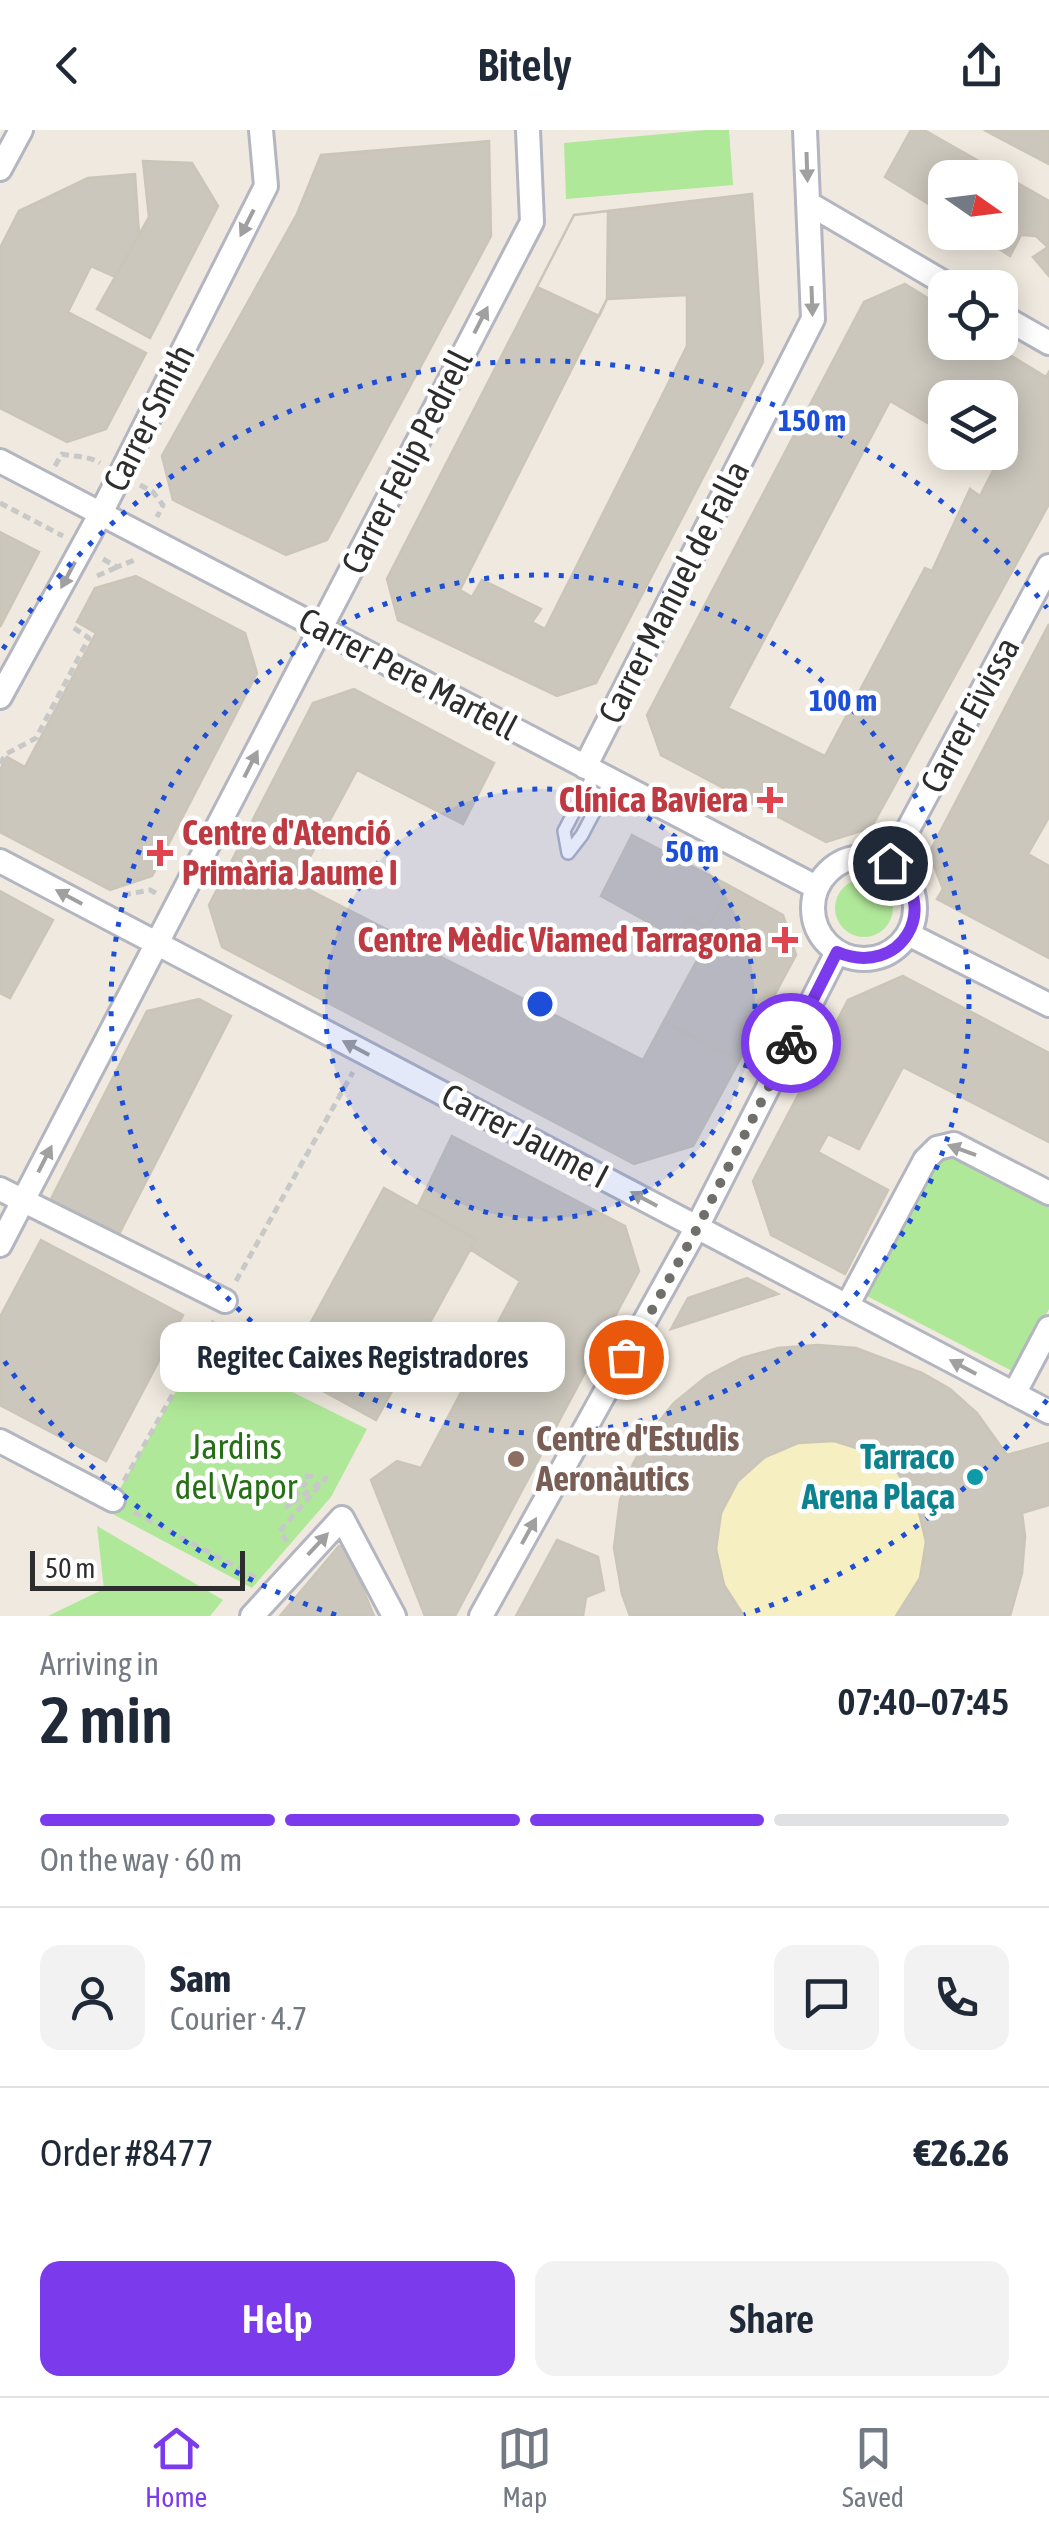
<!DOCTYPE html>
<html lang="en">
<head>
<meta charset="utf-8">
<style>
  body { margin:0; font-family:"Asap Condensed",sans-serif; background:#f2f2f3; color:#1f2937; height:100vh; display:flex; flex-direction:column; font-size:38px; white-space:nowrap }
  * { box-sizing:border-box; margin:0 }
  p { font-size:32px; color:#747a83 }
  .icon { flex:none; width:55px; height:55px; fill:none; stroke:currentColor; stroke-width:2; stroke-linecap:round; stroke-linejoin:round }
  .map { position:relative; height:1486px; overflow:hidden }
  .details { display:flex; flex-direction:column; background:#fff; flex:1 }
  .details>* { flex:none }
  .needle { width:65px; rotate:104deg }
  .fabs { position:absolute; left:928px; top:30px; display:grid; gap:20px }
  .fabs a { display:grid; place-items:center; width:90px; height:90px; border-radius:20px; background:#fff; box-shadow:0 5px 25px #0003; font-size:50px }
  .scale { position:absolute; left:30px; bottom:25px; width:215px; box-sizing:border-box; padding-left:10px; border:5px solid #2d2d2d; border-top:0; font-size:28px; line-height:35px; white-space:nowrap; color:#2d2d2d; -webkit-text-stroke:8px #fff; paint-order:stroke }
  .pin { position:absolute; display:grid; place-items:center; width:85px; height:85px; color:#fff; margin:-42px; border:5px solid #fff; border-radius:50%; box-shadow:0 2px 10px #0007 }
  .courier { position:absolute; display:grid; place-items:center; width:100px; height:100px; margin:-50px; border:8px solid #7c3aed; border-radius:50%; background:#fff; color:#222; box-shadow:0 2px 12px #0007 }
  .bubble { position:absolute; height:70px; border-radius:20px; background:#fff; box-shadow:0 5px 25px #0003; font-size:32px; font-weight:600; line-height:70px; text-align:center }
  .summary em { font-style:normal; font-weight:600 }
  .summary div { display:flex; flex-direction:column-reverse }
  .summary { display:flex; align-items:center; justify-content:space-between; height:170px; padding:0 40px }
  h1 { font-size:65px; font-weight:600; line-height:75px }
  .bar { display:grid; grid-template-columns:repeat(4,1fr); gap:15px 10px; align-content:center; height:120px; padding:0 40px }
  .bar i { height:12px; border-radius:8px; background:#e0e1e3 }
  .bar .on { background:#7c3aed }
  .bar p { grid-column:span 4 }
  .line { display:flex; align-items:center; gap:25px; padding:0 40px; border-top:2px solid #e0e1e3 }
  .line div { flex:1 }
  .round { display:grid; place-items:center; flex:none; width:105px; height:105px; border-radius:20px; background:#f2f2f3 }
  .cta { display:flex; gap:20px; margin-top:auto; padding:20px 40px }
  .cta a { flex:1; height:115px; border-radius:20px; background:#7c3aed; color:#fff; font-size:40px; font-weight:600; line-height:115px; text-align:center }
  .cta a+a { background:#f2f2f3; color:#1f2937 }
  header { display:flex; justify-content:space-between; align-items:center; height:130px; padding:0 40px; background:#fff; font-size:45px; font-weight:600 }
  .dock { display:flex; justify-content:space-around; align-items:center; height:140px; border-top:2px solid #e0e1e3; background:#fff; font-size:28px; color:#747a83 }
  .dock a { display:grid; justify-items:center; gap:5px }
  .dock .on { color:#7c3aed }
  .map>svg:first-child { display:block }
  .green { fill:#b0e899 }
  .sand { fill:#f5efc1 }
  .building { fill:#cbc7bd; stroke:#cbc5b8; stroke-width:2.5; fill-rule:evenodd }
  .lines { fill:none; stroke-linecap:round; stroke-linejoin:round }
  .service-casing { stroke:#b3b5c1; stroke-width:16 }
  .minor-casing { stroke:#b3b5c1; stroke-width:28 }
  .path { stroke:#c8c8c8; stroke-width:5; stroke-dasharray:8 5; stroke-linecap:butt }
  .service { stroke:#fff; stroke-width:11 }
  .minor { stroke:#fff; stroke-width:22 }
  .oneway { fill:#a0a0a0 }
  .done { stroke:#716f6b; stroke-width:10; stroke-dasharray:0 18 }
  .route { stroke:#7c3aed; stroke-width:12 }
  .ring { fill:none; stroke:#1d4ed8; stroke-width:5; stroke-dasharray:5 10 }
  .health-dot { fill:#e0444e; stroke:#fff; stroke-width:4 }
  .education-dot { fill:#8d6e63; stroke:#fff; stroke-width:4 }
  .culture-dot { fill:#0f9aa8; stroke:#fff; stroke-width:4 }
  .labels { text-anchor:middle; stroke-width:9; stroke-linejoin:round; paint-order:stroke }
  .street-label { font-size:35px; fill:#2d2d2d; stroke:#fff }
  .health-label { font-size:35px; font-weight:bold; fill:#be3a42; stroke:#fff; text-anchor:end }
  .education-label { font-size:35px; font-weight:bold; fill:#785e54; stroke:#fff; text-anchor:start }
  .park-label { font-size:35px; fill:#257017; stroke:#fff }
  .culture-label { font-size:35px; font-weight:bold; fill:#0d838f; stroke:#fff; text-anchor:end }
  .centre { fill:#1d4ed8; stroke:#fff; stroke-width:5 }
  .ring-label { font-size:30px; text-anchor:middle; font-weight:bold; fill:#1d4ed8; stroke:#fff; stroke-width:9; stroke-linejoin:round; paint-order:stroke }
</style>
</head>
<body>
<header><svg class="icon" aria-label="back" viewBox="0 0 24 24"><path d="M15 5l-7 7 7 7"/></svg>Bitely<svg class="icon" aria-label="share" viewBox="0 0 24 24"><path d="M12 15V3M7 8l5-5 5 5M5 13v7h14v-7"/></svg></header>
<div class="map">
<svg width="1049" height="1486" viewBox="0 0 1049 1486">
  <rect width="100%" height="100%" fill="#efe9df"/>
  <path class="green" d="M 706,0 L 729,0 L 733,55 L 566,69 L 564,13 Z
    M835 778a29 29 0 1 1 58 0a29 29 0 1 1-58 0Z
    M 951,1023 L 1049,1074 L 1049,1179 L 1016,1243 L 865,1165 L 936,1031 Z
    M 207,1207 L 281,1243 L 276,1254 L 367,1299 L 331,1367 L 252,1458 L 107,1381 Z
    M 97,1396 L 223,1470 L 210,1486 L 48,1486 L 104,1459 Z"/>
  <path class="sand" d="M 834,1311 C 846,1315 861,1317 871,1324 C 912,1349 935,1399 920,1446 C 916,1460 904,1474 896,1486 L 744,1486 C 737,1475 728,1464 724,1452 C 704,1393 736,1332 795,1314 C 807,1311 822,1312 834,1311 Z"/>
  <path class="building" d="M 911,0 L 924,0 L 1049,71 L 1049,146 L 1033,127 L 1048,117 L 1036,106 L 1021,105 L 1010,126 L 974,102 L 1000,102 L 1000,48 L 945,48 L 945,84 L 885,47 Z
    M 984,0 L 1049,0 L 1049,34 Z
    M 489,11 L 491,106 L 327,410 L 286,425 L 173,370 L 162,326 L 297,84 L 321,25 Z
    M 143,31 L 192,33 L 218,76 L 150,208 L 97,179 L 149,87 Z
    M 135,44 L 139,105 L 115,147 L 91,136 L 68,182 L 146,223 L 106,299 L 67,312 L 0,278 L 0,118 L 19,81 L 88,48 Z
    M 752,64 L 763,232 L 596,553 L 557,566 L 398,490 L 387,449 L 574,85 ZM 687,165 L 687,216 L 545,499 L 532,492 L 541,479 L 482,450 L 472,467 L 460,460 L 607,169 Z
    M 608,81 L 607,169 L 599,186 L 537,157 L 574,85 Z
    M 905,154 L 939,175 L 936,180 L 945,186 L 945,212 L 1000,211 L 1014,219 L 1010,225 L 1046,247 L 1049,242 L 1049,374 L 871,698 L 826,712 L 661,625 L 647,585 L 864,172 ZM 945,268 L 1000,268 L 1000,322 L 978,322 L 997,333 L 980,366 L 970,359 L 932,441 L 925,438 L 825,626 L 728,578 L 890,271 L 945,303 Z
    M 0,402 L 39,422 L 0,497 Z
    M 136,446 L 245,503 L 257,543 L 152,746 L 110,760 L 0,702 L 0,640 L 7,627 L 25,637 L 96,503 L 77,492 L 95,458 Z
    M 1049,494 L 1049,687 L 1028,724 L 1049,736 L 1049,828 L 937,769 L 943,759 L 929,723 Z
    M 354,559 L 494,633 L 463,694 L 357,640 L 296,753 L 643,930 L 664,891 L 739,931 L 693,1016 L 634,1034 L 222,817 L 209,775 L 313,573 Z
    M 632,705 L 730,756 L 708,798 L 688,788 L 677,808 L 601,766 Z
    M 730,756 L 783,785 L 796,825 L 739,931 L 664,891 L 702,821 L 677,808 L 688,788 L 708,798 Z
    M 0,761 L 53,790 L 10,868 L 0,863 Z
    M 903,846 L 1049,923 L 1049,1012 L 903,937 L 859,1019 L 828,1004 L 818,1022 L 888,1060 L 845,1144 L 771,1105 L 753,1051 L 848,870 Z
    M 199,869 L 231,886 L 118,1106 L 50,1071 L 147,881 Z
    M 452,1006 L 625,1096 L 639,1141 L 455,1486 L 425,1486 L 371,1350 L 397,1331 L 421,1338 L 520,1151 L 470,1119 L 476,1109 L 418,1076 Z
    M 384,1058 L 476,1109 L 376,1290 L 285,1240 Z
    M 41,1110 L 183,1185 L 106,1331 L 0,1275 L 0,1187 Z
    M 747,1148 L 778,1164 L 671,1199 L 688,1168 Z
    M 818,1215 L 856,1218 L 922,1243 L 950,1259 L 977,1283 L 1007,1325 L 1049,1313 L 1049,1375 L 1022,1383 L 1025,1406 L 1022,1443 L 1010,1486 L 896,1486 L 920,1448 L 926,1412 L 917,1374 L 898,1343 L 869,1322 L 834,1311 L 798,1313 L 765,1327 L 738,1351 L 721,1383 L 716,1419 L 724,1455 L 744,1486 L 630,1486 L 622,1464 L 614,1418 L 620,1370 L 633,1334 L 650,1303 L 674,1273 L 707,1246 L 742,1228 L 778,1218 Z
    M 557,1410 L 598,1427 L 604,1460 L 586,1467 L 583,1486 L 516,1486 Z
    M 339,1416 L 346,1419 L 374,1486 L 280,1486 Z"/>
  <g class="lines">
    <defs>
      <path id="service" d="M 568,723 L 564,701 L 595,642
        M 568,723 L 582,705 L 611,650"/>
      <path id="minor" d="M 0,39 L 21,0
        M 808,73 L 953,158
        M 1000,185 L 1049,213
        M 0,331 L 816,757
        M 0,567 L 101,383 L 266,56 L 261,0
        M 585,637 L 813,189 L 805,0
        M813 778a51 51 0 1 1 102 0a51 51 0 1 1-102 0Z
        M 0,731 L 1049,1282
        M 890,733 L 1049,436
        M 908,804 L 1049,875
        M 0,1059 L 225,1171
        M 0,1115 L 532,92 L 528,0
        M 847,1176 L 925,1030 L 937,1018 L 954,1014 L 1049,1063
        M 1014,1264 L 1049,1198
        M 0,1311 L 113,1370
        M 252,1486 L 342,1388 L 394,1486
        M 481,1486 L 697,1097 L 837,822"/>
    </defs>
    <use href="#service" class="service-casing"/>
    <use href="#minor" class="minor-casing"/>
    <path class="path" d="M 55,336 L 62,324 C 75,327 89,326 100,333
      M 140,355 L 153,362 L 163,375 L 157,387
      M 0,373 L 63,406
      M 103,429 L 117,437 L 137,429
      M 97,446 L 117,437
      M 0,634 L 6,624 L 36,608 L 89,508 L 71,496
      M 123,765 L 150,760 L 156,763
      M 236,1151 L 353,942
      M 124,1351 L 214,1191
      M 176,1360 L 187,1362 L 311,1346 L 287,1377 L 326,1348 L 280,1401 L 288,1413
      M 134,1382 L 257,1448"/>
    <use href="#service" class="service"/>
    <use href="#minor" class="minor"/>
  </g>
  <defs><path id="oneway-solid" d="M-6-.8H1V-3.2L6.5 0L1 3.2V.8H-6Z" transform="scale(2.5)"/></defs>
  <g class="oneway">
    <use href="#oneway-solid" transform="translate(807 37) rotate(88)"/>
    <use href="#oneway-solid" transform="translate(247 93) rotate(117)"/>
    <use href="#oneway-solid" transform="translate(812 171) rotate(88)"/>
    <use href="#oneway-solid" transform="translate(481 190) rotate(-63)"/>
    <use href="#oneway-solid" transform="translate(68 445) rotate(118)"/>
    <use href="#oneway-solid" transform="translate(251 634) rotate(-63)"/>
    <use href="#oneway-solid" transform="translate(69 767) rotate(-152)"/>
    <use href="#oneway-solid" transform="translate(356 918) rotate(-152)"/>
    <use href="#oneway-solid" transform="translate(962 1020) rotate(-160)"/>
    <use href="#oneway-solid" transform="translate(45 1029) rotate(-63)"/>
    <use href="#oneway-solid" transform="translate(644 1069) rotate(-152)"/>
    <use href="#oneway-solid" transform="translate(963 1237) rotate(-152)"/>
    <use href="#oneway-solid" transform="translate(529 1401) rotate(-61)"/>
    <use href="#oneway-solid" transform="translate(318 1414) rotate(-47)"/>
  </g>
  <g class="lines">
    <path class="done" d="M 626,1227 L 698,1097 L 791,913"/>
    <path class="route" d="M 791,913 L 837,822 C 901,849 944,776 890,733"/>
  </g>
  <circle cx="540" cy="874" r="215" fill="#1d4ed8" fill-opacity=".12"/>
  <g class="ring">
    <circle cx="540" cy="874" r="215"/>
    <circle cx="540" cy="874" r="429"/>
    <path d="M1047 1270A644 644 0 0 1 744 1485M336 1485A644 644 0 0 1 3 1229M3 519A644 644 0 0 1 1047 478"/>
  </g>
  <g class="health-dot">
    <path d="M765 655h10v10h10v10h-10v10h-10v-10h-10v-10h10z"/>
    <path d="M155 708h10v10h10v10h-10v10h-10v-10h-10v-10h10z"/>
    <path d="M780 795h10v10h10v10h-10v10h-10v-10h-10v-10h10z"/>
  </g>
  <circle class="education-dot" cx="516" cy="1329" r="10"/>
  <circle class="culture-dot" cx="975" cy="1347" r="10"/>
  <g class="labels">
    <g class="street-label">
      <text transform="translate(149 288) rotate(-63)" y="12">Carrer Smith</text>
      <text transform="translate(407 332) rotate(-63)" y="12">Carrer Felip Pedrell</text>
      <text transform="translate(674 462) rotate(-63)" y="12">Carrer Manuel de Falla</text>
      <text transform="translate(408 544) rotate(28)" y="12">Carrer Pere Martell</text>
      <text transform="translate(970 585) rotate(-62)" y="12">Carrer Eivissa</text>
      <text transform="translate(525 1006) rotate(28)" y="12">Carrer Jaume I</text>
    </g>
    <g class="health-label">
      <text x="748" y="682">Clínica Baviera</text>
      <text x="182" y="715" text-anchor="start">Centre d'Atenció<tspan x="182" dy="40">Primària Jaume I</tspan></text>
      <text x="762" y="822">Centre Mèdic Viamed Tarragona</text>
    </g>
    <g class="education-label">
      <text x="536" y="1321">Centre d'Estudis<tspan x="536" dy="40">Aeronàutics</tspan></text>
    </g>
    <g class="park-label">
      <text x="236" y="1329">Jardins<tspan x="236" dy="40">del Vapor</tspan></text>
    </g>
    <g class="culture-label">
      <text x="955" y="1339">Tarraco<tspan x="955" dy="40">Arena Plaça</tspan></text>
    </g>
  </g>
  <circle cx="540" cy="874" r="15" class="centre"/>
  <g class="ring-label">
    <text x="812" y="301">150 m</text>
    <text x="843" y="581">100 m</text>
    <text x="692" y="732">50 m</text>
  </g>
</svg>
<div class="fabs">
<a><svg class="needle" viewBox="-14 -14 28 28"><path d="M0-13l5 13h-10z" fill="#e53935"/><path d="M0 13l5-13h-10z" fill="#747a83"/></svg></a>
<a><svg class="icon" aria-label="locate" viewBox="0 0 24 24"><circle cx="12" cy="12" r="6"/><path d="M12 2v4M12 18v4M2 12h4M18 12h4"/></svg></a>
<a><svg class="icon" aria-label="layers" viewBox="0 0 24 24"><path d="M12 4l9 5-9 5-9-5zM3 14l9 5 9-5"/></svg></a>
</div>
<div class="scale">50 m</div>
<div class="pin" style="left:626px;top:1227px;background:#ea580c"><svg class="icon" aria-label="bag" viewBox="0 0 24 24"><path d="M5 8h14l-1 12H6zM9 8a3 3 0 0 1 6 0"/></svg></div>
<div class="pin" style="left:890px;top:733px;background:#1f2937"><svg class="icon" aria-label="home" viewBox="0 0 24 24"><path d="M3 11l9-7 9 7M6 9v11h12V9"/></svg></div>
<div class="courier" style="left:791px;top:913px"><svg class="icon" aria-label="bike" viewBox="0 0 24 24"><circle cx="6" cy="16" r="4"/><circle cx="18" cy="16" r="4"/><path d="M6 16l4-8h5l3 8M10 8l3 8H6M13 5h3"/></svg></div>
<div class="bubble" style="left:160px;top:1192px;width:405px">Regitec Caixes Registradores</div>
</div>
<section class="details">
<div class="summary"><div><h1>2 min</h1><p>Arriving in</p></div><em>07:40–07:45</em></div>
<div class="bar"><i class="on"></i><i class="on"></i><i class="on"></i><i></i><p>On the way · 60 m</p></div>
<div class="line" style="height:180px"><a class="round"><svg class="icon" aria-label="person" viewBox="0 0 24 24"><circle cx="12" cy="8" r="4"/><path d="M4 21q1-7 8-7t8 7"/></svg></a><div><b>Sam</b><p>Courier · 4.7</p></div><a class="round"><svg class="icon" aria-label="chat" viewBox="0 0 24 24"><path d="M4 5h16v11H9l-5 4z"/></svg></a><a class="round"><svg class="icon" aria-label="phone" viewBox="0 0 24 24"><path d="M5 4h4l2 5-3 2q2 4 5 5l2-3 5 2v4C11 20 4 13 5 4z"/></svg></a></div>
<div class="line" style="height:130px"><div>Order #8477</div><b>€26.26</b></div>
<div class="cta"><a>Help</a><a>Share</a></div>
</section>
<nav class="dock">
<a class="on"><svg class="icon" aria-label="home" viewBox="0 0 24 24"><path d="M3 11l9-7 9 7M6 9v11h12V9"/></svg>Home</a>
<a><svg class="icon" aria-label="map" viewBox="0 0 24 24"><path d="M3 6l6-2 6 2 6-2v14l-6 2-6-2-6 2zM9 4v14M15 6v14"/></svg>Map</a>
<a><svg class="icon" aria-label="saved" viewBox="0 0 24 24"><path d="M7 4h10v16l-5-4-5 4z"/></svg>Saved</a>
</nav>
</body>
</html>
